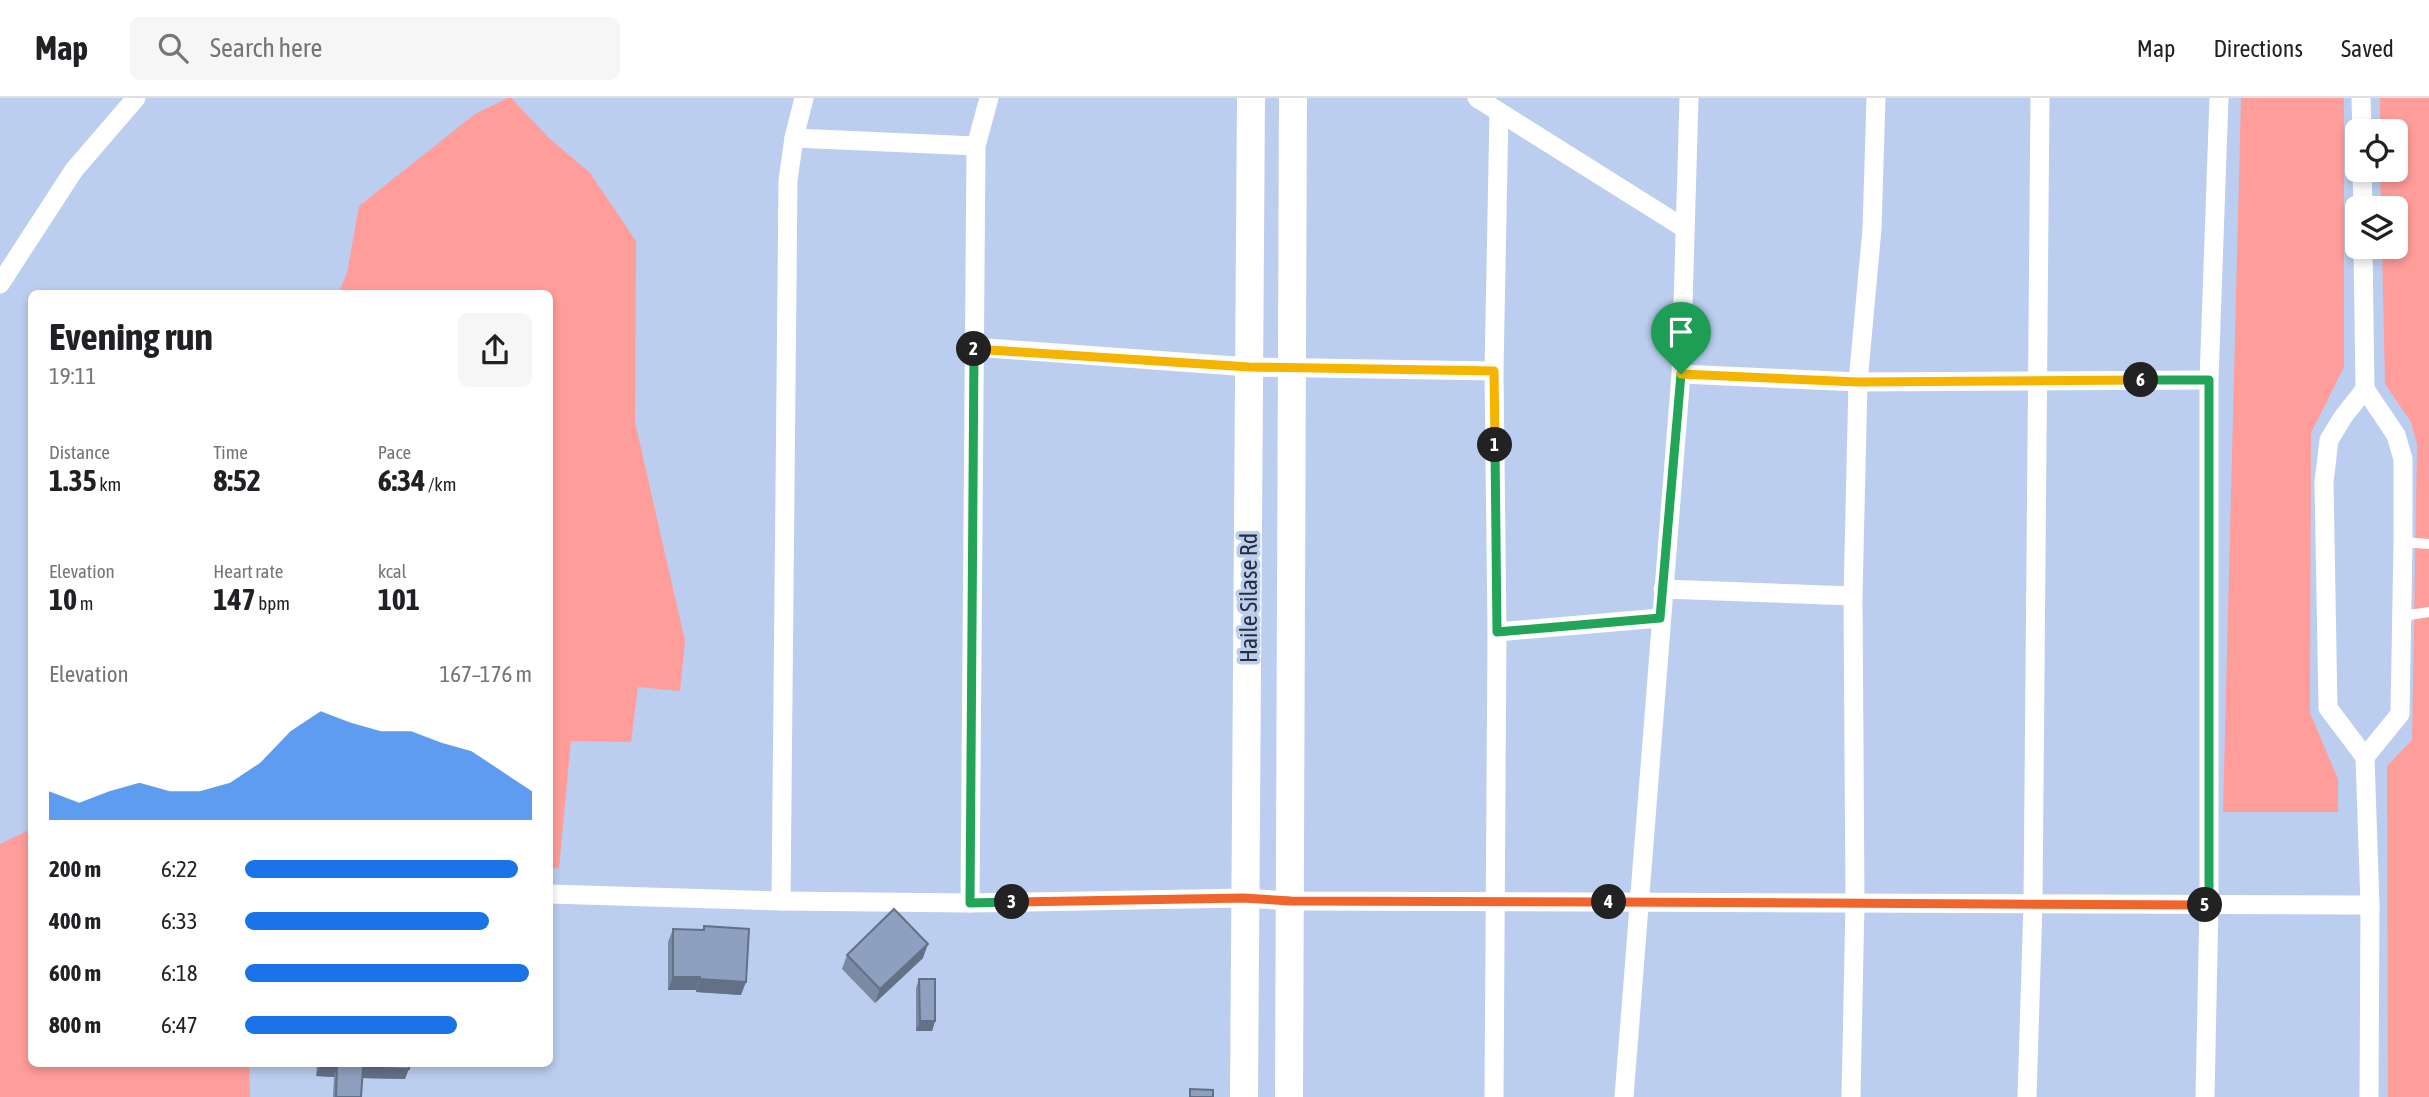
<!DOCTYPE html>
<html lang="en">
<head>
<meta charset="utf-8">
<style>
  body { margin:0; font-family:"Asap Condensed",sans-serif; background:#f6f6f6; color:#202124; height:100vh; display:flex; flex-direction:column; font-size:26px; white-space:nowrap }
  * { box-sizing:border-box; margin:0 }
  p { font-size:23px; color:#757577 }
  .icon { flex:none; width:38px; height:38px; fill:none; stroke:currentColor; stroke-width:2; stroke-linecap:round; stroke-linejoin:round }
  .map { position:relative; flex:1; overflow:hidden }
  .sheet { position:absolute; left:28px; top:192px; width:525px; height:777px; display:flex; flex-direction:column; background:#fff; border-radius:10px; box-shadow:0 4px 10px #0003 }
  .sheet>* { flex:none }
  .tools { position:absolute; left:2345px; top:21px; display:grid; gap:14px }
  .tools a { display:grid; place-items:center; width:63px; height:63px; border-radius:10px; background:#fff; box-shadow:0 4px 10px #0003; font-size:35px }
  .pin { position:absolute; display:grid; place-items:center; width:60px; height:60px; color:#fff; margin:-72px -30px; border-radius:50% 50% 50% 0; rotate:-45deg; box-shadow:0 0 7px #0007 }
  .pin .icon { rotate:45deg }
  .km { position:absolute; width:35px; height:35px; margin:-18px; border-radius:50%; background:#222; color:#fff; font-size:19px; line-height:35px; text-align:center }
  .round { display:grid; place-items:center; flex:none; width:74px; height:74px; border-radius:10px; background:#f6f6f6 }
  .headline { display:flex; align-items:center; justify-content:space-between; height:119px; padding:0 21px }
  h1 { font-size:38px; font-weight:700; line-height:52px }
  .stats { display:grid; grid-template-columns:repeat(3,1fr); gap:10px; height:119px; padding:7px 21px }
  .stats div { display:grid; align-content:center }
  .stats b { font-size:30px; font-weight:700 }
  .stats small { font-size:19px; font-weight:400 }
  .stats p { font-size:19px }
  .chart { height:196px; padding:14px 21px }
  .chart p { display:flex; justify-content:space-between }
  .chart svg { width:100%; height:126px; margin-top:7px; fill:#1a73e8; opacity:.7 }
  ul { padding:0 21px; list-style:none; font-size:23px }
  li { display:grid; grid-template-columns:112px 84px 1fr; align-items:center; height:52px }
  li i { height:18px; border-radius:9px; background:#1a73e8 }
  header { display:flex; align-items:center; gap:42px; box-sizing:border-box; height:98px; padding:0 35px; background:#fff; border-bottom:2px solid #e0e0e0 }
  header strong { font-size:33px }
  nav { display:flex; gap:38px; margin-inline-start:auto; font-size:24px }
  .search { width:490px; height:63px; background:#f6f6f6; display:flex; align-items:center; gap:18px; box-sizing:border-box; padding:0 24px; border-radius:10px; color:#757577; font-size:26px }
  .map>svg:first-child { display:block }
</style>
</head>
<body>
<header>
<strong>Map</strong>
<div class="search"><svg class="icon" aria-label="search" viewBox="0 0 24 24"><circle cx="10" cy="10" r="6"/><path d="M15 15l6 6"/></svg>Search here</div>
<nav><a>Map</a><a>Directions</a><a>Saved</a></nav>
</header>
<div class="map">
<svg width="2429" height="999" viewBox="0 0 2429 999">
  <rect width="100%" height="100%" fill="#bbceef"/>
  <g fill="#ff9d9a">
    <polygon points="508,0 511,0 548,39 590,75 636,143 635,324 685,543 680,593 638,589 631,644 571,643 559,770 550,771 550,196 338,196 347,175 359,108 475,16"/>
    <polygon points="2241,0 2344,0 2344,269 2311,335 2310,615 2338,681 2338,714 2223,714"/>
    <polygon points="2380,0 2429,0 2429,999 2388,999 2387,668 2412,642 2417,346 2411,324 2385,286 2382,149 2396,149 2396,110 2381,110 2380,72 2396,72 2396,33 2380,33"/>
    <polygon points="31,731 32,966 249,966 250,999 0,999 0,746"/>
  </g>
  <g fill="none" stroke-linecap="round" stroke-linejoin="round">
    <g stroke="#fff" stroke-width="10">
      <polyline points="2403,444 2429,446"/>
      <polyline points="2403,518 2429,514"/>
    </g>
    <g stroke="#fff" stroke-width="19">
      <polyline points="1477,0 1684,130"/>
      <polyline points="2361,0 2362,33"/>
      <polyline points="794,40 976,48"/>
      <polyline points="2362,72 2363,110"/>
      <polyline points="2363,149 2365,291 2396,337 2403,361 2403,444 2400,616 2365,659"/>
      <polyline points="0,186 74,72 136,0"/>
      <polyline points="974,249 1249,269 1494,273"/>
      <polyline points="1681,276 1858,284 2209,282"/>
      <polyline points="2365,291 2343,319 2329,342 2324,384 2328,610 2365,659 2370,807 2369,999"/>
      <polyline points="1663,491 1853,498"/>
      <polyline points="1497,534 1660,520"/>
      <polyline points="550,796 781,803 970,805 1244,800 1291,803 2370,807"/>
      <polyline points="781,803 788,82 794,40 804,0"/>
      <polyline points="970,805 976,48 989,0"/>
      <polyline points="1494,999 1497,534 1494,273 1499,14"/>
      <polyline points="1624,999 1681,276 1689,0"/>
      <polyline points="1851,999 1855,805 1853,498 1858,284 1872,131 1876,0"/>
      <polyline points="2027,999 2033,806 2040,0"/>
      <polyline points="2205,999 2209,807 2209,282 2219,0"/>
    </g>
    <g stroke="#fff" stroke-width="28">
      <polyline points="1244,999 1251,0"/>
      <polyline points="1289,999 1293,0"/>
    </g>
  </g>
  <g fill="#7a8aa5">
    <polygon points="704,828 741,897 696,894 696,892 668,892 668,844 673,831 702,832"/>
    <polygon points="847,857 923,860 875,905 842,871"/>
    <polygon points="919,881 935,923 932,933 916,933 916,890"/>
    <polygon points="317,966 409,966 405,981 362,980 361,999 333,999 334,979 316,978"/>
  </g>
  <g fill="#637086">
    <polygon points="928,846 923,860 875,905 880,891"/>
    <polygon points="673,879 700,879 696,892 668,892"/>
    <polygon points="700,881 746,884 741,897 696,894"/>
    <polygon points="920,923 935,923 932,933 916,933"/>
    <polygon points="320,967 337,968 334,979 316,978"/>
    <polygon points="363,969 409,971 405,981 359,980"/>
  </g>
  <g fill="#8ea0c0" stroke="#637086" stroke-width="2">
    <polygon points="894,811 928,846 880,891 847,857"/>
    <polygon points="704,828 749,831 746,884 700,881 700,879 673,879 673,831 704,832"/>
    <polygon points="919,881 935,881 935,923 920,923"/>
    <polygon points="320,966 409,966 409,971 363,969 361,999 336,999 337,968 320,967"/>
    <polygon points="1190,991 1213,992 1213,999 1190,999"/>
  </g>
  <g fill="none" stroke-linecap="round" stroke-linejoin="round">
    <defs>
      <polyline id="split-1" points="1495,347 1497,534 1660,520 1681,276"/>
      <polyline id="split-2" points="974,251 1249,269 1494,273 1495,347"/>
      <polyline id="split-3" points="974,251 970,805 1012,804"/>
      <polyline id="split-4" points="1012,804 1244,800 1291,803 1609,804"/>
      <polyline id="split-5" points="1609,804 2205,807"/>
      <polyline id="split-6" points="2141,282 2209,282 2209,807 2205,807"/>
      <polyline id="split-7" points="1681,276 1858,284 2141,282"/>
    </defs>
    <use href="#split-1" stroke="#fff" stroke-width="14"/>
    <use href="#split-2" stroke="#fff" stroke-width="14"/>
    <use href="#split-3" stroke="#fff" stroke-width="14"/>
    <use href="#split-4" stroke="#fff" stroke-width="14"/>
    <use href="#split-5" stroke="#fff" stroke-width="14"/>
    <use href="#split-6" stroke="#fff" stroke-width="14"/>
    <use href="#split-7" stroke="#fff" stroke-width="14"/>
    <use href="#split-1" stroke="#22a559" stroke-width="9"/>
    <use href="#split-2" stroke="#f5b400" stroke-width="9"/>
    <use href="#split-3" stroke="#22a559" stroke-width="9"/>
    <use href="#split-4" stroke="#f0652b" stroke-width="9"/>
    <use href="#split-5" stroke="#f0652b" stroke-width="9"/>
    <use href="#split-6" stroke="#22a559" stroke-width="9"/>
    <use href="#split-7" stroke="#f5b400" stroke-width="9"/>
  </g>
  <g text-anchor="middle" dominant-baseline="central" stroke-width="7" stroke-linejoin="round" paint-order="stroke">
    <g font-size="24" fill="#282f3c" stroke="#bbceef">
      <text transform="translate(1248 500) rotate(-90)">Haile Silase Rd</text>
    </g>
  </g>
</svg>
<div class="tools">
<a><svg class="icon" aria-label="locate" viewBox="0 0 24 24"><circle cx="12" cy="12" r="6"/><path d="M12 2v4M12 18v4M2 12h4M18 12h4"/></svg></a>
<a><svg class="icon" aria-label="layers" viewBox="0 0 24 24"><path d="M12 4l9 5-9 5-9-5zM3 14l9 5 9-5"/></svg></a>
</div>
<div class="pin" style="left:1681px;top:276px;background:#1e9e55"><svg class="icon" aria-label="arrive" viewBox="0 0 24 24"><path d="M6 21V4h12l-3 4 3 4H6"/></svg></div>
<b class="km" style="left:1495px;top:347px">1</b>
<b class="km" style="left:974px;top:251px">2</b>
<b class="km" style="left:1012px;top:804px">3</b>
<b class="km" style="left:1609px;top:804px">4</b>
<b class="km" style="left:2205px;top:807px">5</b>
<b class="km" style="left:2141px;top:282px">6</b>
<section class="sheet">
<div class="headline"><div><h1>Evening run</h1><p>19:11</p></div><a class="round"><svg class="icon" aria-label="share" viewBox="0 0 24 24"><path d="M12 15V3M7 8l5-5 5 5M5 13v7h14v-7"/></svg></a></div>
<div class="stats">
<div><p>Distance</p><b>1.35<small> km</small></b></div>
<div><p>Time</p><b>8:52</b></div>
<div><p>Pace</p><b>6:34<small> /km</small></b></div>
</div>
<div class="stats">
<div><p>Elevation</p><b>10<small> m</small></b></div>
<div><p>Heart rate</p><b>147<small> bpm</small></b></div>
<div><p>kcal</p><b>101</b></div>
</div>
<div class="chart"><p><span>Elevation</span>167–176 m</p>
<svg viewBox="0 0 160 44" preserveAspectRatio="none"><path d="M0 44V34L10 38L20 34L30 31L40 34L50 34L60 31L70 24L80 13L90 6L100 10L110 13L120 13L130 17L140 20L150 27L160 34V44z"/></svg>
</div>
<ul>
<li><b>200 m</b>6:22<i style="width:95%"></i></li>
<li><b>400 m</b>6:33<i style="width:85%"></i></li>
<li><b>600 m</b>6:18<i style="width:99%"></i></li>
<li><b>800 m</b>6:47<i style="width:74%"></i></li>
</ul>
</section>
</div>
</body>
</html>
